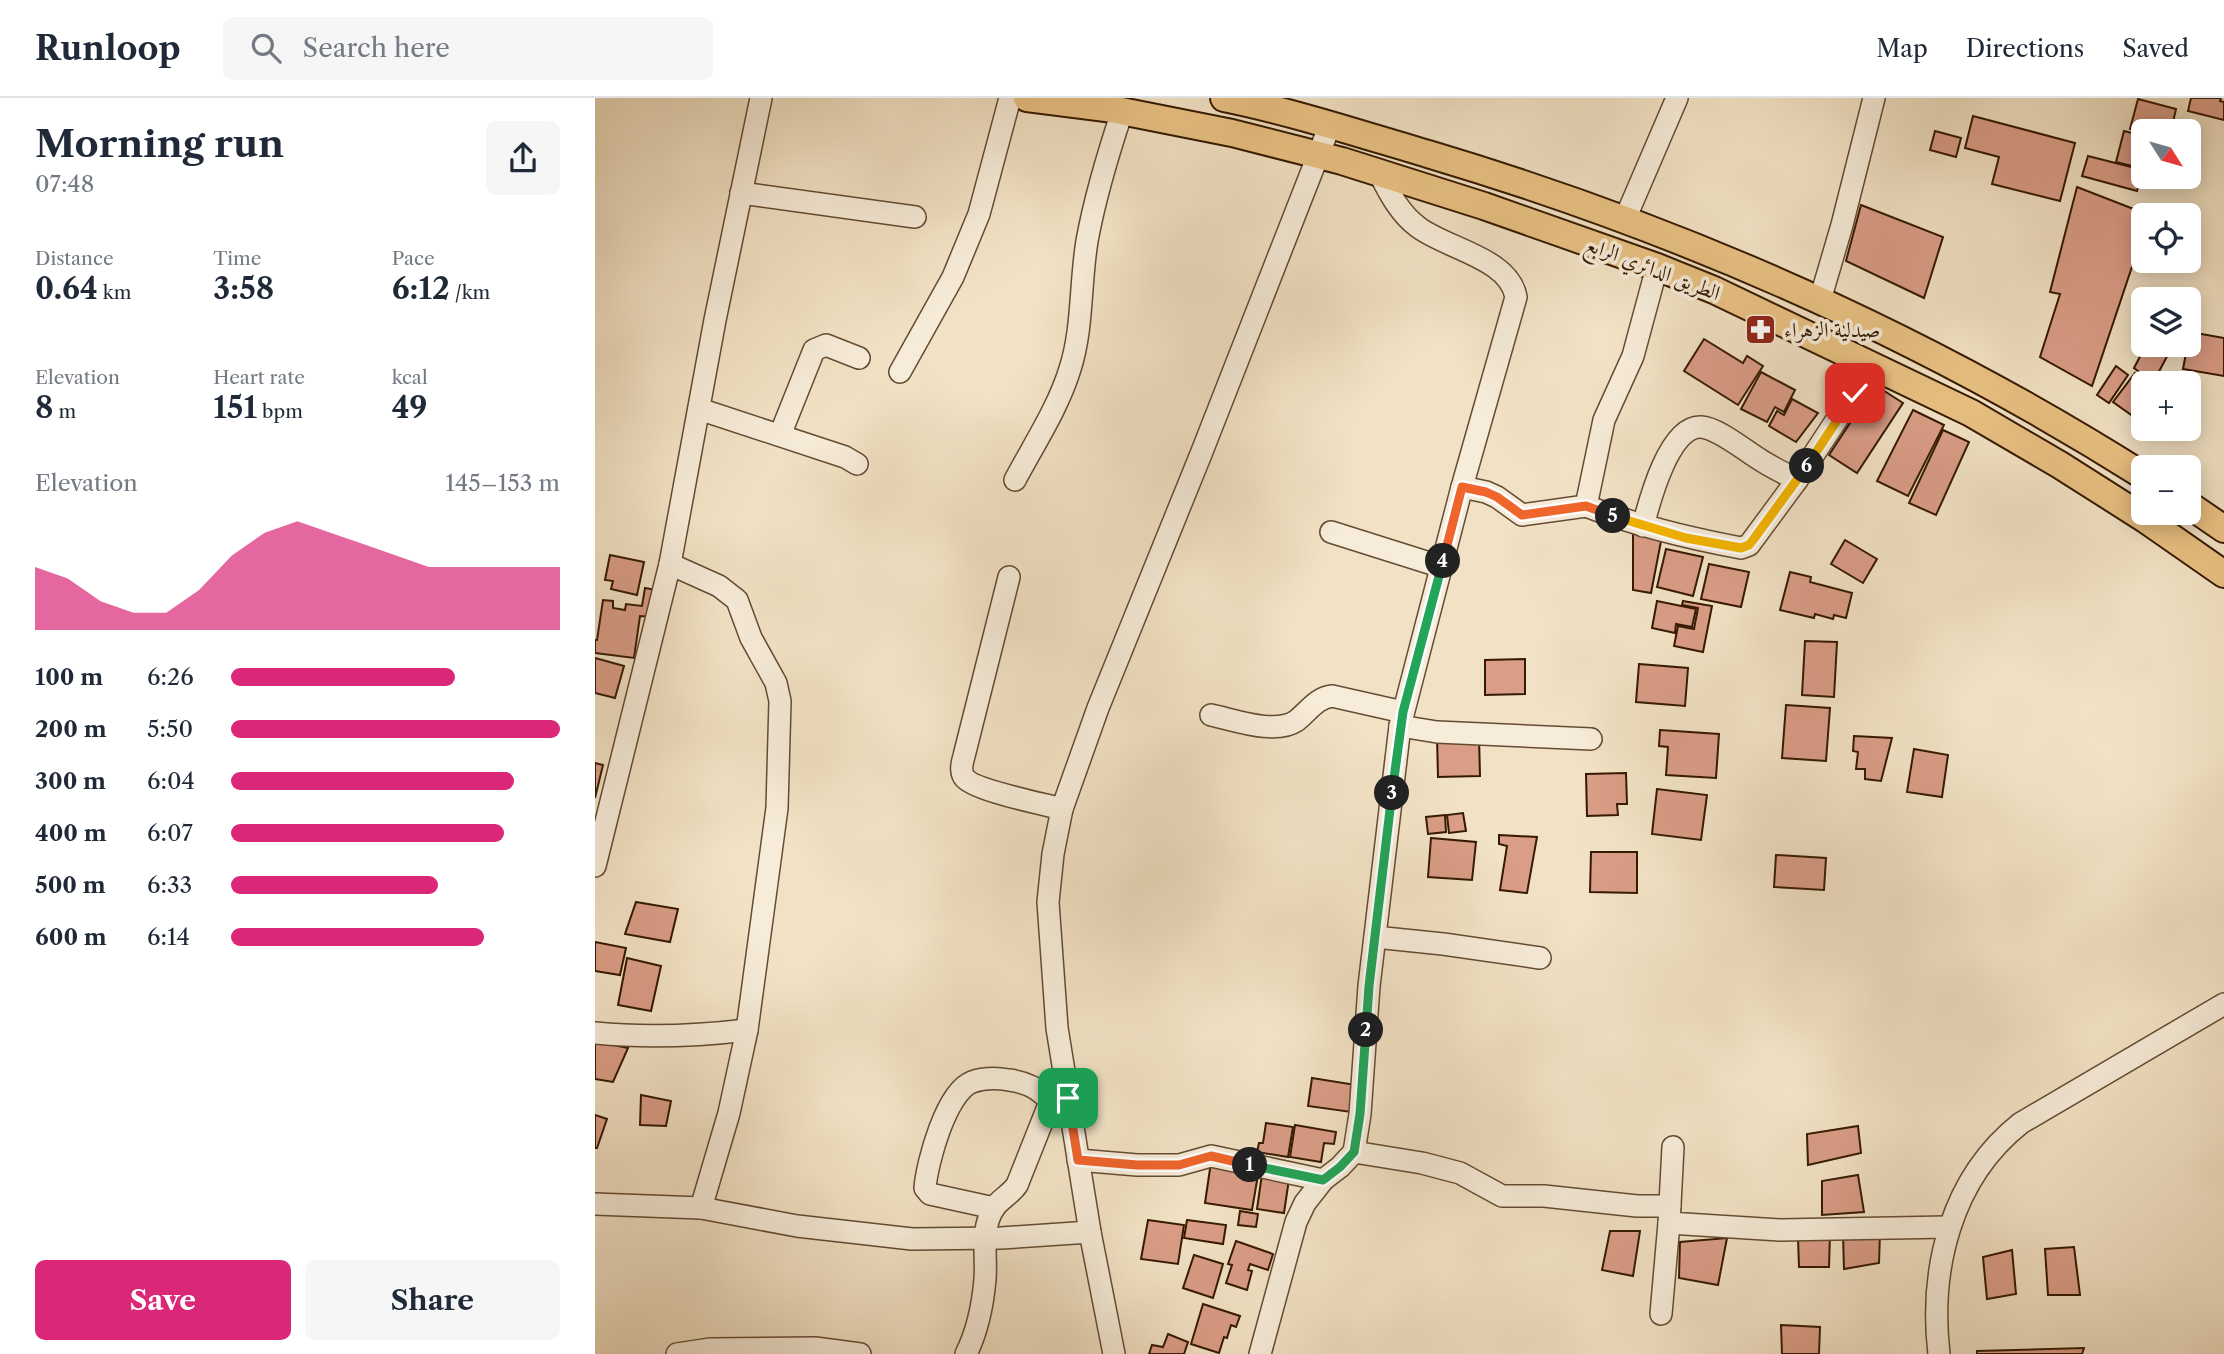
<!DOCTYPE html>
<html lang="en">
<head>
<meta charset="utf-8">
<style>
  body { margin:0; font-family:"Libre Caslon Text",Amiri,serif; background:#f6f6f7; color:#1f2937; height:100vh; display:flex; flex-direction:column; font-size:26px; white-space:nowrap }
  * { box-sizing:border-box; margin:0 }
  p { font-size:23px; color:#747a83 }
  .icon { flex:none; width:38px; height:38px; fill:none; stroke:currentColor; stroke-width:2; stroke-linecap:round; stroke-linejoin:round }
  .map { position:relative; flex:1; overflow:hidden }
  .panel { display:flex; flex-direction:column; background:#fff; width:595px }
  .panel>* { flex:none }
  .needle { width:46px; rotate:127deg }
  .buttons { position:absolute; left:1536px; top:21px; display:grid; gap:14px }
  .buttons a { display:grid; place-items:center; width:70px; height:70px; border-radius:10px; background:#fff; box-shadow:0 4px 18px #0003; font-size:35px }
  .pin { position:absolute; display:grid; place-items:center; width:60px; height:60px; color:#fff; margin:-30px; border-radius:14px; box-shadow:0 4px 10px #0006 }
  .km { position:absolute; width:35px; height:35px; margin:-18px; border-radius:50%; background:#222; color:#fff; font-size:19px; line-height:35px; text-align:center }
  .round { display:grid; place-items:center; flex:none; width:74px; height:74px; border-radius:10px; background:#f6f6f7 }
  .headline { display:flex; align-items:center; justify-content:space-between; height:119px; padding:0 35px }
  h1 { font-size:38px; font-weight:700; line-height:52px }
  .figures { display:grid; grid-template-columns:repeat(3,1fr); gap:10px; height:119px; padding:7px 35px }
  .figures div { display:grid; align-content:center }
  .figures b { font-size:30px; font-weight:700 }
  .figures small { font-size:19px; font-weight:400 }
  .figures p { font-size:19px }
  .chart { height:196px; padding:14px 35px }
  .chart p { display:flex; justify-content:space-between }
  .chart svg { width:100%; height:126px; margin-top:7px; fill:#db2777; opacity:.7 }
  .primary-button { display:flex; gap:14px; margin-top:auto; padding:14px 35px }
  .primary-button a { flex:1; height:80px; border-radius:10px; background:#db2777; color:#fff; font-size:28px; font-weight:700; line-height:80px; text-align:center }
  .primary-button a+a { background:#f6f6f7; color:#1f2937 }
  ul { padding:0 35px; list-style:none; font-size:23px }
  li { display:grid; grid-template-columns:112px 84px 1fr; align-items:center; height:52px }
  li i { height:18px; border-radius:9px; background:#db2777 }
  header { display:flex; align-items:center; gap:42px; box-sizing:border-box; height:98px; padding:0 35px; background:#fff; border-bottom:2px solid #e0e1e3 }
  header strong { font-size:33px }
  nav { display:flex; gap:38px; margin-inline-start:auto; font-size:24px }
  .search { width:490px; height:63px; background:#f6f6f7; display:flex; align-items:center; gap:18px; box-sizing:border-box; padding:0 24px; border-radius:10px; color:#747a83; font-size:26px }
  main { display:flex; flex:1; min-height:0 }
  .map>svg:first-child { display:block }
</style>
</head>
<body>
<header>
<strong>Runloop</strong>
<div class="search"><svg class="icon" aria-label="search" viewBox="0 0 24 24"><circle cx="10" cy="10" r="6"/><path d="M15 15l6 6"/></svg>Search here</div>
<nav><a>Map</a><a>Directions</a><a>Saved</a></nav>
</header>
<main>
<section class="panel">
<div class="headline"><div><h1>Morning run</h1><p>07:48</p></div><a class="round"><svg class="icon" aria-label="share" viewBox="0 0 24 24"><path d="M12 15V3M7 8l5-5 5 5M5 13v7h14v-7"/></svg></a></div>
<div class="figures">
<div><p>Distance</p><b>0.64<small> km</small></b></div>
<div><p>Time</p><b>3:58</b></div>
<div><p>Pace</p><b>6:12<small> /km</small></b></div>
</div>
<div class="figures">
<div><p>Elevation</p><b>8<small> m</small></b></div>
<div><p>Heart rate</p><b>151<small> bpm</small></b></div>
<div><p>kcal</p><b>49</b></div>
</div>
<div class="chart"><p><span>Elevation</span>145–153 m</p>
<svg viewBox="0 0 160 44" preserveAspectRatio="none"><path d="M0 44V22L10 26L20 34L30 38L40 38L50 30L60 18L70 10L80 6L90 10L100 14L110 18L120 22L130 22L140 22L150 22L160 22V44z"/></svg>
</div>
<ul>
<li><b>100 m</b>6:26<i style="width:68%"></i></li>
<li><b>200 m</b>5:50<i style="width:100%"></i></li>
<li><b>300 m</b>6:04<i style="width:86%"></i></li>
<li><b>400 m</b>6:07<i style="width:83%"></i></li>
<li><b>500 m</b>6:33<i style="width:63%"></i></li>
<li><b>600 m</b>6:14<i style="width:77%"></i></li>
</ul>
<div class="primary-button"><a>Save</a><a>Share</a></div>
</section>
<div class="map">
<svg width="1629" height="1256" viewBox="0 0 1629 1256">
  <rect width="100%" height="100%" fill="#f2e2c5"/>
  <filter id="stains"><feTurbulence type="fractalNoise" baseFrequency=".00286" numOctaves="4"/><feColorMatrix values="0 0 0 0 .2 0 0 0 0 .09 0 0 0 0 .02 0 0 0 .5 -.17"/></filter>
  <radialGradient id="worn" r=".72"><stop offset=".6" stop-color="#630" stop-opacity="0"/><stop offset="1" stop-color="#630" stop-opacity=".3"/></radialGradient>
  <g fill="#da9d87" stroke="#351901" stroke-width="2">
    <polygon points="1596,0 1626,0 1625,3 1629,4 1629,22 1593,13"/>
    <polygon points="1543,1 1581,11 1576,33 1549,34 1535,31"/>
    <polygon points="1378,18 1480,45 1465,103 1397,86 1404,59 1370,50"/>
    <polygon points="1340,33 1366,40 1361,59 1335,52"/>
    <polygon points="1529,33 1549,38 1549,71 1521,64"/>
    <polygon points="1493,58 1548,72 1542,93 1487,78"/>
    <polygon points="1482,89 1554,117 1549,117 1549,133 1497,288 1445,259 1465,196 1455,194"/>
    <polygon points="1266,107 1348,139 1329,200 1251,163"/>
    <polygon points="1595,234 1629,240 1629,278 1588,271"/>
    <polygon points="1109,241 1148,265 1152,258 1168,268 1143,307 1089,273"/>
    <polygon points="1551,247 1578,247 1558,285 1539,270"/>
    <polygon points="1521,268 1533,277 1514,305 1502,297"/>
    <polygon points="1166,274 1200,292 1189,314 1180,309 1172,324 1146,311"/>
    <polygon points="1540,275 1554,285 1549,285 1549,326 1518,304"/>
    <polygon points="1280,287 1308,305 1262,375 1234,357"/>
    <polygon points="1197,301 1223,315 1201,344 1174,328 1182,313 1189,317"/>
    <polygon points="1318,312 1349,327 1313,398 1282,383"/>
    <polygon points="1348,332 1374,344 1341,417 1314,405"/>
    <polygon points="1050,431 1067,438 1056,495 1038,492 1038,436"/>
    <polygon points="1250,442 1282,461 1268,485 1236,466"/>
    <polygon points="1071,451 1108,459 1098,498 1062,489"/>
    <polygon points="15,457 49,464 42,497 16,491 18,483 10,482"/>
    <polygon points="1114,466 1154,474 1146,509 1106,501"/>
    <polygon points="1195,474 1216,479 1215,484 1257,495 1251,520 1239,517 1238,521 1220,516 1219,520 1185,512"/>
    <polygon points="50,490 61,492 58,519 45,518 39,560 0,555 0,542 2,542 8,502 18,503 18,510 30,512 31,506 47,508"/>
    <polygon points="1062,503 1101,511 1097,529 1081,526 1080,535 1057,530"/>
    <polygon points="1088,503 1117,508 1108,554 1079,548 1083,528 1099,531 1103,510 1087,507"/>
    <polygon points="1210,543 1242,544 1239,599 1207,597"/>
    <polygon points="0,560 29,568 20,600 0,595"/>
    <polygon points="930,561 930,596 890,597 890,562"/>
    <polygon points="1044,566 1093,570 1090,608 1041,604"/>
    <polygon points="1191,607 1235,610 1231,663 1187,660"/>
    <polygon points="1065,632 1124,636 1121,680 1071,677 1073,649 1064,648"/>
    <polygon points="884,638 885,678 843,679 842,639"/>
    <polygon points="1259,638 1297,640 1286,683 1270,681 1270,671 1261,671 1263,654 1258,653"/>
    <polygon points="1319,651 1353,657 1347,699 1312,694"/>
    <polygon points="0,665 8,667 0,700"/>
    <polygon points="1031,675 1032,706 1022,706 1023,717 992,718 991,676"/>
    <polygon points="1062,691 1112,697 1106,742 1057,736"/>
    <polygon points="868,715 871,733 854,735 852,717"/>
    <polygon points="850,717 851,734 833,736 831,719"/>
    <polygon points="904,737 942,739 932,795 905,792 912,748 904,746"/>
    <polygon points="836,740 881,744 877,782 833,779"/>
    <polygon points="996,754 1042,754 1042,795 995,794"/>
    <polygon points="1181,757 1231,760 1229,792 1179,789"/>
    <polygon points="41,804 83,811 75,844 30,836"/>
    <polygon points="0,844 31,850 25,877 0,873"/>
    <polygon points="32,860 66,868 56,913 23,907"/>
    <polygon points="0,943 33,950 18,984 0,981"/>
    <polygon points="717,980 761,987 756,1014 713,1008"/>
    <polygon points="46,997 76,1003 71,1028 45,1027"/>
    <polygon points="0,1017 12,1021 2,1050 0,1050"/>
    <polygon points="671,1025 698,1029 693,1059 662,1054 664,1045 668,1045"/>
    <polygon points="700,1027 741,1034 739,1046 729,1045 726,1064 695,1059"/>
    <polygon points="1263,1028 1266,1055 1213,1067 1212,1036"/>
    <polygon points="616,1064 664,1071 657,1112 610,1105"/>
    <polygon points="667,1076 694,1081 689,1115 662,1111"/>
    <polygon points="1263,1077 1269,1114 1227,1117 1227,1083"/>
    <polygon points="645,1113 663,1116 661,1129 643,1127"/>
    <polygon points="553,1122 589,1127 583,1166 546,1161"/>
    <polygon points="592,1122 631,1127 628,1146 589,1140"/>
    <polygon points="1015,1133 1045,1133 1038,1178 1007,1172"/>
    <polygon points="1285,1134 1284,1165 1249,1171 1248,1137"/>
    <polygon points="1235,1137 1234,1169 1204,1169 1203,1140"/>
    <polygon points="1132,1140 1123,1187 1084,1180 1085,1144"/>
    <polygon points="641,1143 678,1156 673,1172 655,1166 653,1172 657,1173 652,1192 631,1185 637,1167 633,1166"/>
    <polygon points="1479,1149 1485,1197 1453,1197 1450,1151"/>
    <polygon points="1417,1152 1421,1196 1392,1201 1388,1159"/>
    <polygon points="599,1157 628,1166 618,1200 588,1190"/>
    <polygon points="608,1206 645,1218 641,1229 636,1227 632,1240 629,1239 624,1255 596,1246"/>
    <polygon points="1186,1227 1225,1229 1224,1256 1187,1256"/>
    <polygon points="573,1236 593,1244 589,1256 554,1256 557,1247 568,1249"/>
    <polygon points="1489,1250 1487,1256 1382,1256 1382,1253"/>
  </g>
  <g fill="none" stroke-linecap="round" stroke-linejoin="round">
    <defs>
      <g id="minor">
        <polyline points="146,95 320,119"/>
        <polyline points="1030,121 1082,0"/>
        <polyline points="1225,202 1247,127 1279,0"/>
        <polyline points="305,274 358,179 384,116 415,0"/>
        <polyline points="104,311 250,359 262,366"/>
        <polyline points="185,337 219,252 231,247 264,260"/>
        <path d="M420 382C439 346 463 310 475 271 488 231 485 185 492 143 500 99 513 56 527 14"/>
        <polyline points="867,389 891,394 902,399 927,417 991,408 1009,322 1038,258 1062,169"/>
        <path d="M991 408C1042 428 1093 440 1146 450L1154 447 1202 382 1277 268"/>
        <path d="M1048 428C1054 405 1074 327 1106 329 1123 330 1149 352 1164 361 1176 369 1189 375 1202 382"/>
        <polyline points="736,434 847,469"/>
        <polyline points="75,466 124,488 142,502 156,540 181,585 185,603 182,710 152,932 134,1015 106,1110"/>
        <path d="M414 479 369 658C367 665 365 673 369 679 377 692 449 706 467 711"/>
        <path d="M616 617C640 622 680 637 701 623 713 614 721 600 737 598L808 614"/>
        <polyline points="805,628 842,634 996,641"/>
        <polyline points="0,768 75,466 120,222 166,0"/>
        <polyline points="780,839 848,846 945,860"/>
        <path d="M0 935C50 940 102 938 152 932"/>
        <polyline points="1078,1049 1074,1125 1185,1132 1353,1129"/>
        <polyline points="759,1054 827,1065 865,1075 907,1098 949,1098 1042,1108 1075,1108"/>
        <polyline points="483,1062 542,1067 584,1067 616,1058 728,1082"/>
        <polyline points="0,1106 106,1110 202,1128 317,1141 406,1140 495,1134"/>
        <path d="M399 1110 335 1096 330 1090C332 1065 351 994 377 984 388 980 402 980 414 982 430 984 446 991 455 1004"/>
        <polyline points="1066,1216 1074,1125"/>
        <polyline points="82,1256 115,1251 220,1250 265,1256"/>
        <path d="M371 1256C382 1234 388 1205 390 1181 392 1159 385 1131 399 1110 404 1102 415 1097 422 1087L455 1004 473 1000"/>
        <polyline points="519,1256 495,1134 462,930 453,804 458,756 467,711 503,610 606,356 735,27"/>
        <path d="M665 1256 701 1124 710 1105 728 1082 745 1069 759 1054 765 1016 774 888 805 628 867 389 921 199C914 160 852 151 823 129 804 115 794 94 783 73"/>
        <path d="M1344 1256C1334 1171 1356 1080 1426 1025L1629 906"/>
      </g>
      <g id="major">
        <polyline points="432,0 511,10 637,35 747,63 889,108 1062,169 1119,192 1376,315 1465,367 1550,421 1629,476"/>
        <path d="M629 0C698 14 765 36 833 56 1085 131 1326 237 1549 378"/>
        <polyline points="1594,407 1629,431"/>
      </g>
    </defs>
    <use href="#minor" stroke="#644b32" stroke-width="24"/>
    <use href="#major" stroke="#351901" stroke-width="30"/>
    <use href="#minor" stroke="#f7ecd9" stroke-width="21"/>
    <use href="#major" stroke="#e9c182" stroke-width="26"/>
  </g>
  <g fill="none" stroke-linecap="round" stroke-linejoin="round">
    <defs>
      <polyline id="split-1" points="473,1000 483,1062 542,1067 584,1067 616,1058 655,1067"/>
      <polyline id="split-2" points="655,1067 728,1082 745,1069 759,1054 765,1016 771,932"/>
      <polyline id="split-3" points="771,932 774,888 797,695"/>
      <polyline id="split-4" points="797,695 808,614 848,463"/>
      <polyline id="split-5" points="848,463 867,389 891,394 902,399 927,417 991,408 1018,418"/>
      <polyline id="split-6" points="1018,418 1091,440 1146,450 1154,447 1158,442 1212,368"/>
      <polyline id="split-7" points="1212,368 1260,295"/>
    </defs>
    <use href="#split-1" stroke="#fff" stroke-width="14"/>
    <use href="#split-2" stroke="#fff" stroke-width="14"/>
    <use href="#split-3" stroke="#fff" stroke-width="14"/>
    <use href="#split-4" stroke="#fff" stroke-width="14"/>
    <use href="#split-5" stroke="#fff" stroke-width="14"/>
    <use href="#split-6" stroke="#fff" stroke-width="14"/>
    <use href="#split-7" stroke="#fff" stroke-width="14"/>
    <use href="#split-1" stroke="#f0652b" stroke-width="9"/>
    <use href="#split-2" stroke="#22a559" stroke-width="9"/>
    <use href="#split-3" stroke="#22a559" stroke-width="9"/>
    <use href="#split-4" stroke="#22a559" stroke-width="9"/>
    <use href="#split-5" stroke="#f0652b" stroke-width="9"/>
    <use href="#split-6" stroke="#f5b400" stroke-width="9"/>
    <use href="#split-7" stroke="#f5b400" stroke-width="9"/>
  </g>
  <defs>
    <symbol id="pharmacy-square" viewBox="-11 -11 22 22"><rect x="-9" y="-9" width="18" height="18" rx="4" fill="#8f2418" stroke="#f7ecd9"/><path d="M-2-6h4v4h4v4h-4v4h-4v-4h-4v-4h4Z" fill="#fff"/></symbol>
  </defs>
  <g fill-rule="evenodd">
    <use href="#pharmacy-square" x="1148" y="214" width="35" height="35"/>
  </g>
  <g text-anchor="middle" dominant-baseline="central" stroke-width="7" stroke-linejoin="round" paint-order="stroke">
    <g font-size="21" fill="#351901" stroke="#f7ecd9">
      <text transform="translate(1058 170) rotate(21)">الطريق الدائري الرابع</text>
    </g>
    <g font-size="21" fill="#351901" stroke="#f7ecd9" text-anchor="start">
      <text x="1189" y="231">صيدلية الزهراء</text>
    </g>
  </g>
  <rect width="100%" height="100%" filter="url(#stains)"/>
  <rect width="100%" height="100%" fill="url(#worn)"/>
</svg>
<div class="buttons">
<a><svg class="needle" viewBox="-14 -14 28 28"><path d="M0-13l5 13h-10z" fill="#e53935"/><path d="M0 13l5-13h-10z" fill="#747a83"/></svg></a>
<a><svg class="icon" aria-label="locate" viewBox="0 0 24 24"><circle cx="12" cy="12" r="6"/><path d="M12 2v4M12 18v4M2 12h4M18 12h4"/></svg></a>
<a><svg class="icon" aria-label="layers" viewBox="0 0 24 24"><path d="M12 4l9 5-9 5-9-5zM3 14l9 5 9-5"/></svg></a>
<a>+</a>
<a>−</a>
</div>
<div class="pin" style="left:473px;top:1000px;background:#1e9e55"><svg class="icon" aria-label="arrive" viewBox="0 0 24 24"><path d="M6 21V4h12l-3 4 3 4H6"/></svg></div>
<div class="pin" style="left:1260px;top:295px;background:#d93025"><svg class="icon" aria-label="check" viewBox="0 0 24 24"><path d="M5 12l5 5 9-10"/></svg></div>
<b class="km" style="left:655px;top:1067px">1</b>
<b class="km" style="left:771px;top:932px">2</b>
<b class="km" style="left:797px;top:695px">3</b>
<b class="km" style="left:848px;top:463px">4</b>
<b class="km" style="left:1018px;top:418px">5</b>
<b class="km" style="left:1212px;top:368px">6</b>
</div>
</main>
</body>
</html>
